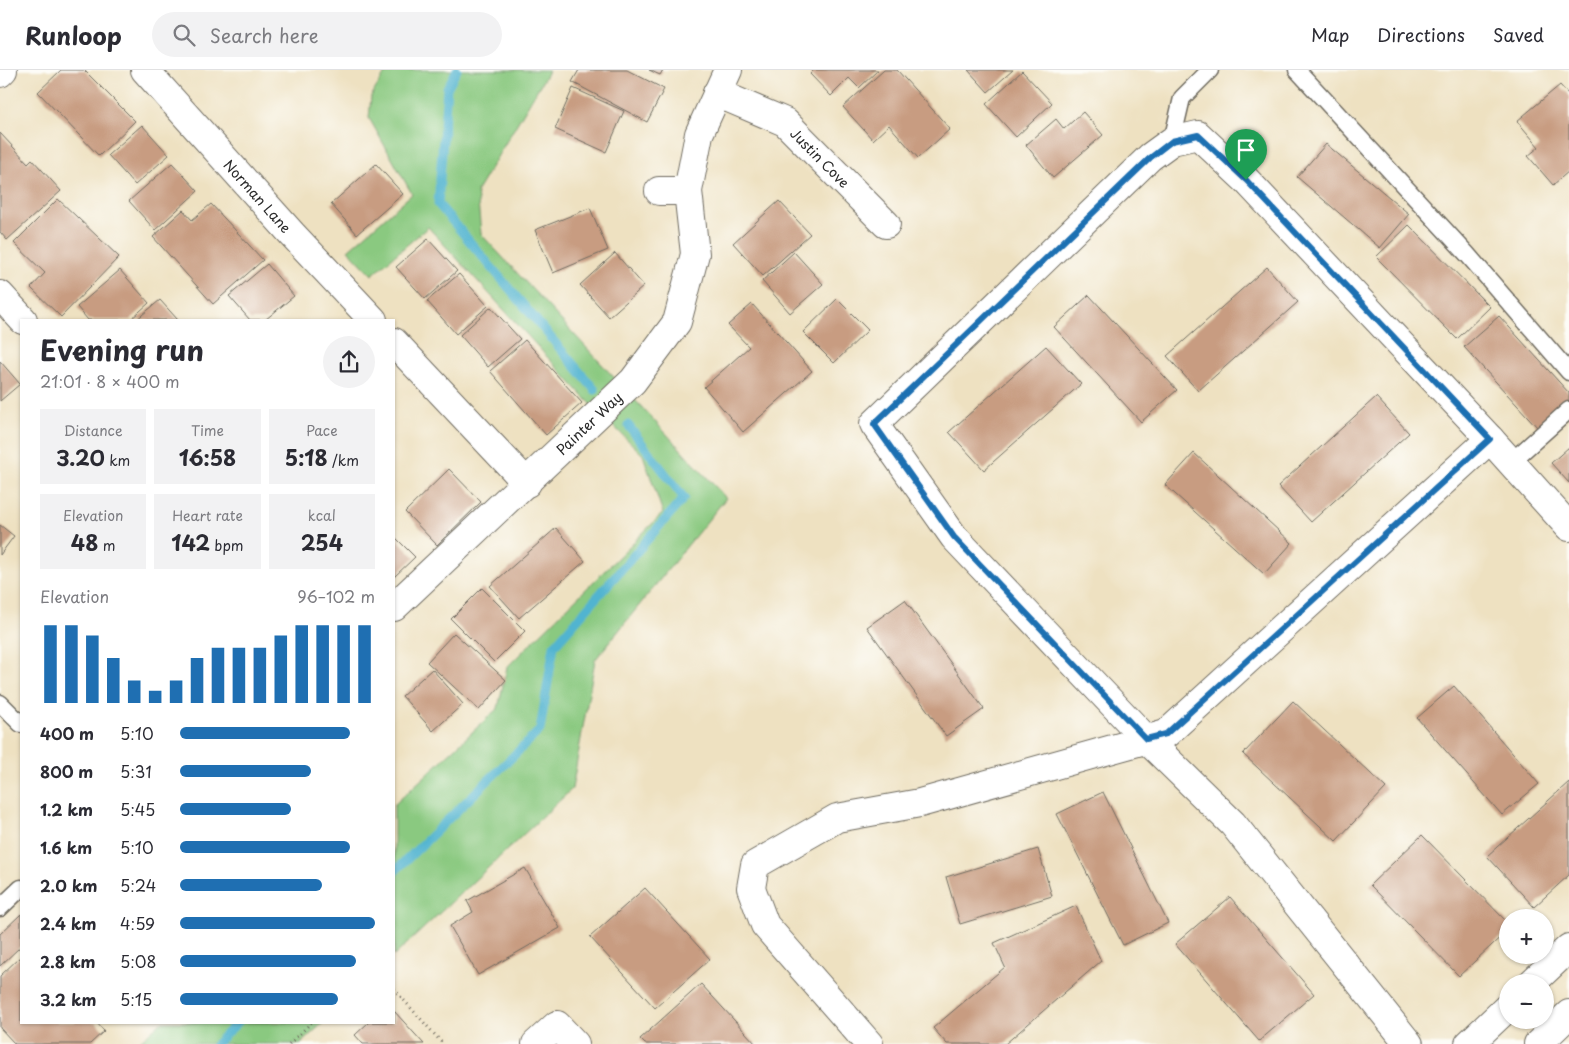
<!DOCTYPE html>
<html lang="en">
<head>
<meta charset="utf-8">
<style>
  body { margin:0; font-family:"Playpen Sans",sans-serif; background:#f2f2f3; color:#2b2b33; height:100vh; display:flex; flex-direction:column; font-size:19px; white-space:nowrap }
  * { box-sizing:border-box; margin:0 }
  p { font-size:16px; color:#7c7c81 }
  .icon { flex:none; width:28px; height:28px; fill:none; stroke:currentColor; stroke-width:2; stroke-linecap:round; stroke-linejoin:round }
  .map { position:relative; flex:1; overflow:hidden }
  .details { position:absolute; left:20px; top:249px; width:375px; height:705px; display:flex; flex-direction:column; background:#fff; border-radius:0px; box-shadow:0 1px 4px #0004 }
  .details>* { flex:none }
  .controls { position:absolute; left:1499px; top:839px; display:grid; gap:10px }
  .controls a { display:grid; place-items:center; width:55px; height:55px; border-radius:50%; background:#fff; box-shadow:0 1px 4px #0004; font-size:25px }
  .pin { position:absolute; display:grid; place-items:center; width:42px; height:42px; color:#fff; margin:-51px -21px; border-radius:50% 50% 50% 0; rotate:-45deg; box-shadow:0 0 5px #0007 }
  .pin .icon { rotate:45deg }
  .round { display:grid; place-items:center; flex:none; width:52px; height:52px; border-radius:26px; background:#f2f2f3 }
  .summary { display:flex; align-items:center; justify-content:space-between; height:85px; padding:0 20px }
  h1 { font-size:28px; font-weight:700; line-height:38px }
  .stats { display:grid; grid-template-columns:repeat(3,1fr); gap:8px; height:85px; padding:5px 20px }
  .stats div { display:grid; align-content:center; border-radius:0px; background:#f2f2f3; text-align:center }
  .stats b { font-size:21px; font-weight:700 }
  .stats small { font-size:14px; font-weight:400 }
  .stats p { font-size:14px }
  .chart { height:140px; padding:10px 20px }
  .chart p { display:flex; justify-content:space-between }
  .chart svg { width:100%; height:90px; margin-top:5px; stroke:#1f6fb2; stroke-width:6 }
  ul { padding:0 20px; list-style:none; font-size:16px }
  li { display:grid; grid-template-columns:80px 60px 1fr; align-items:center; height:38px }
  li i { height:12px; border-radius:6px; background:#1f6fb2 }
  header { display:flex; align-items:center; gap:30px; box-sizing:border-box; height:70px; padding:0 25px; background:#fff; border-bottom:1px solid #e1e1e2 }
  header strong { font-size:24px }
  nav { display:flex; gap:28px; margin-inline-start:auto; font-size:18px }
  .search { width:350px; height:45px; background:#f2f2f3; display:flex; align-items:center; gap:12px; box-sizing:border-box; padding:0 18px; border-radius:28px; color:#7c7c81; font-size:19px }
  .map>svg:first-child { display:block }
</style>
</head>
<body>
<header>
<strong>Runloop</strong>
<div class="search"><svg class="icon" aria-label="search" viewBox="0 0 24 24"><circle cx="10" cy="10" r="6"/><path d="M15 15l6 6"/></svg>Search here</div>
<nav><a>Map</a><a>Directions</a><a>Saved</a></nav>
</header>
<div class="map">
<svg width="1569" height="974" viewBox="0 0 1569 974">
  <rect width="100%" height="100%" fill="#fdfcf7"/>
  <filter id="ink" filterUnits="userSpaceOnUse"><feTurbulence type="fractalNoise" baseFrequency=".02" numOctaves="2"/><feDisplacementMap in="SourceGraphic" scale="10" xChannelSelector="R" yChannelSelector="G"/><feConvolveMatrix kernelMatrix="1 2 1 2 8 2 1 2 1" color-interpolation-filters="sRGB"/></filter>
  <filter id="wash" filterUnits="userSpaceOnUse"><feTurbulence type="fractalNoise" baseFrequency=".0096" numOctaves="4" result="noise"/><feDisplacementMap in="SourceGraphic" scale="20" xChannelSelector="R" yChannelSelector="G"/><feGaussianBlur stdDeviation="1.12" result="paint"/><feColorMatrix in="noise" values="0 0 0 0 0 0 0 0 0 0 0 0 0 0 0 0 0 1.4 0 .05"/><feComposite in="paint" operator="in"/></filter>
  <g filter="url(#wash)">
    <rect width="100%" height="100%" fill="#eee1c1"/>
    <g fill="#8ac980" stroke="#5a7a56">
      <polygon points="387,0 549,0 477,121 481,164 726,428 595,590 572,719 394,886 394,735 498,638 507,597 663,443 643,385 584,327 428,157 372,205 348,180 412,124 369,48 371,26"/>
      <polygon points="161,952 323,952 323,953 300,974 137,974"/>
    </g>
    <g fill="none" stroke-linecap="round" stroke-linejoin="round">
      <g stroke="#51b4d0" stroke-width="9">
        <polyline points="457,0 447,18 438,134 595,320"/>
        <polyline points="394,802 540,660 554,576 684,428 628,355"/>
        <polyline points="216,974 238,952"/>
      </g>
    </g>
    <g id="blocks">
      <g fill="#c89c81">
        <polygon points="61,0 84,0 135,51 99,86 38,22"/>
        <polygon points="579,0 627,0 664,19 647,52 572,12"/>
        <polygon points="649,0 663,0 660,5"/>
        <polygon points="814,0 878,0 859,18 849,8 831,26 810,4"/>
        <polygon points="884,0 897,0 950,59 918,88 889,55 873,70 843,37"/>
        <polygon points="968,0 1013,0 988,22"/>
        <polygon points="1022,1 1052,33 1016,67 986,34"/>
        <polygon points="1560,15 1569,25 1569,101 1553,115 1528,86 1539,77 1517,51"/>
        <polygon points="573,18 624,41 606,82 555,59"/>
        <polygon points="1083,42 1103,65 1053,108 1026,75 1056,49 1064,59"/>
        <polygon points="142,55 169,85 135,115 108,85"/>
        <polygon points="0,63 28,93 32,89 61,121 7,170 0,162"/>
        <polygon points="1326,74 1409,144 1380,178 1297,107"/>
        <polygon points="172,93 198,121 155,160 129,131"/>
        <polygon points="376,94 403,124 357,164 331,134"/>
        <polygon points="58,129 119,187 61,247 31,218 45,203 14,173"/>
        <polygon points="779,131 810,164 763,206 733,173"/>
        <polygon points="211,134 263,190 213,234 153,167 183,140 192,150"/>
        <polygon points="590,138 608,180 553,203 535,160"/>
        <polygon points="1409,155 1490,237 1457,269 1376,187"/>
        <polygon points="428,169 457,201 425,229 396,197"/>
        <polygon points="794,182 823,214 790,243 762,211"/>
        <polygon points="615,183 644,216 609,247 580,215"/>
        <polygon points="267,194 294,226 265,250 250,250 229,226"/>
        <polygon points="1267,197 1298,232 1198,321 1167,286"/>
        <polygon points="120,200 149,233 130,250 88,250 77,237"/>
        <polygon points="459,204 488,236 456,264 427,231"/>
        <polygon points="1089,225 1177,320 1141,352 1054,257"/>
        <polygon points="837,229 868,260 834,293 803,262"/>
        <polygon points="160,230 178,250 136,250"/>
        <polygon points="752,234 812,301 743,362 704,317 749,277 728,255"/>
        <polygon points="491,237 520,269 488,297 460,265"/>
        <polygon points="1499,246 1569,323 1569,330 1538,358 1464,277"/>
        <polygon points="525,270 582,333 546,365 490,301"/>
        <polygon points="1046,276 1081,314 984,400 949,362"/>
        <polygon points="0,291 20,314 0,331"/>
        <polygon points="1376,327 1409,363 1311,452 1278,416"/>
        <polygon points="1569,377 1569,413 1551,393"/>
        <polygon points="1194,383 1292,473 1264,504 1165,415"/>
        <polygon points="449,399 481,432 437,475 405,442"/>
        <polygon points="0,455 14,466 0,485"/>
        <polygon points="556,458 585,491 519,548 490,516"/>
        <polygon points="394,466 415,487 394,507"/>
        <polygon points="482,518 525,561 494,592 451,549"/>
        <polygon points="905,530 984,639 946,666 867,557"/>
        <polygon points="454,563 506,610 479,640 427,592"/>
        <polygon points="432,599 463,634 433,661 402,626"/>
        <polygon points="1454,616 1539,714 1502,745 1417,648"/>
        <polygon points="1293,631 1386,718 1336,771 1243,684"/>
        <polygon points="1569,712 1569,805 1534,837 1487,786"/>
        <polygon points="1103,722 1168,853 1123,875 1057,744"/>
        <polygon points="1422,765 1508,853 1508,860 1459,906 1370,815"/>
        <polygon points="1038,779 1052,826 960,854 946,807"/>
        <polygon points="525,798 560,858 478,905 450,856 473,842 467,831"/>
        <polygon points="645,818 710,889 655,938 590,867"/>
        <polygon points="1230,827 1314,924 1259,971 1175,874"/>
        <polygon points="1076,836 1101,891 1005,974 947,974 933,958 1005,897 994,873"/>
        <polygon points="21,844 21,876 0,896 0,864"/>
        <polygon points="21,886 21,952 96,952 104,961 90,974 15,974 0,958 0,906"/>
        <polygon points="701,914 756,974 645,974 640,969"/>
        <polygon points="394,941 424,974 363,974 355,965 369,952 394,952"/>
      </g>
    </g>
  </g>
  <g filter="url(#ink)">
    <use href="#blocks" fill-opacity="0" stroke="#6f6b60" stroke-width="1"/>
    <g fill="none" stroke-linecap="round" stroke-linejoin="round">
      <defs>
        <g id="service">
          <polyline points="1297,0 1467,184 1569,302"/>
          <polyline points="1172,71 1182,28 1210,0"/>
          <polyline points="1511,392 1569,340"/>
          <polyline points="0,633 21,654"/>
          <polyline points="0,838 21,818"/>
        </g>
        <g id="minor">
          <path id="s1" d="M145 0 292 164 373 250"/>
          <polyline points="0,3 3,0"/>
          <path id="s2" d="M717 23 785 52 886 154"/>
          <polyline points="659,121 688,121"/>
          <polyline points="0,225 23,250"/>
          <polyline points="394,272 527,413"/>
          <path id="s3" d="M394 537 633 311 677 252 695 184 688 121 699 64 728 0"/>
          <polyline points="1533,912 1569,878"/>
          <polyline points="536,974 557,955 575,974"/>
          <polyline points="869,974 765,855 751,818 755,795 837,748 920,733 1166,664 1490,369"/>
          <polyline points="1409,974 1233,754 1146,669 954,467 874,354 1150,87 1172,71 1198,65 1246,110 1490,369 1569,457"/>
          <polyline points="1469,974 1508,937"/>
          <polyline points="1538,974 1569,944"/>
        </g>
      </defs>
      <use href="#service" stroke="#6f6b60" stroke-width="19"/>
      <use href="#minor" stroke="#6f6b60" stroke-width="30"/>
      <g stroke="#6f6b60" stroke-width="3" stroke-dasharray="1 4" stroke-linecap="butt">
        <polyline points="394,919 443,974"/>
        <polyline points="289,974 312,952"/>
      </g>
      <use href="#service" stroke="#fff" stroke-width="16"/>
      <use href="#minor" stroke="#fff" stroke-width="28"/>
    </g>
  </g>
  <g fill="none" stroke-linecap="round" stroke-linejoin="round" filter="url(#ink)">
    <defs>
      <polygon id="route" points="1198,65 1246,110 1490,369 1166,664 1146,669 954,467 874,354 1150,88 1172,71"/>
    </defs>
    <use href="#route" stroke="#fff" stroke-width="10"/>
    <use href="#route" stroke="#1f6fb2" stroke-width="6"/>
  </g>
  <g text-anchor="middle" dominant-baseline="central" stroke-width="4" stroke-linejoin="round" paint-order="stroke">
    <g font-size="14" fill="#2b2b2b" stroke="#fdfcf7">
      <text stroke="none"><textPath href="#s2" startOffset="124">Justin Cove</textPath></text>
      <text stroke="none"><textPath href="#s1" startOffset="169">Norman Lane</textPath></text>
      <text stroke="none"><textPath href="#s3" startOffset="268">Painter Way</textPath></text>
    </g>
  </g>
</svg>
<div class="controls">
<a>+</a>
<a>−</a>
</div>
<div class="pin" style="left:1246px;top:110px;background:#1e9e55"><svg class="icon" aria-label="arrive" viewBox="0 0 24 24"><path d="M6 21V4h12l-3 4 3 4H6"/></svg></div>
<section class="details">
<div class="summary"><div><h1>Evening run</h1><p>21:01 · 8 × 400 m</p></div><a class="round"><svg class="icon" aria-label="share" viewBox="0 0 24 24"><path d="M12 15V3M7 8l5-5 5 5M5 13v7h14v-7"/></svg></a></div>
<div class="stats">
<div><p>Distance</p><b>3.20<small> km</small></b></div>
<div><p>Time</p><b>16:58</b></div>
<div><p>Pace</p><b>5:18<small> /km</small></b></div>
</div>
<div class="stats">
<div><p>Elevation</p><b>48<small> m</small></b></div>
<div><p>Heart rate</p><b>142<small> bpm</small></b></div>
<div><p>kcal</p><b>254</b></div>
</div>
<div class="chart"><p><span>Elevation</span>96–102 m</p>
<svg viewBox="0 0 160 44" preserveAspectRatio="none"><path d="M5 44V6M15 44V6M25 44V11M35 44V22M45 44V33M55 44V38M65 44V33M75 44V22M85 44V17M95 44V17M105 44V17M115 44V11M125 44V6M135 44V6M145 44V6M155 44V6"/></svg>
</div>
<ul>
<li><b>400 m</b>5:10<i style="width:87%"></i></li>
<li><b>800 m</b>5:31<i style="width:67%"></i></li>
<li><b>1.2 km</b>5:45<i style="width:57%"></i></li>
<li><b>1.6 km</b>5:10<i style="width:87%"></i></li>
<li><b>2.0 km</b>5:24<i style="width:73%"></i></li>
<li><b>2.4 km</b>4:59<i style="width:100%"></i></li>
<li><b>2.8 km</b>5:08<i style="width:90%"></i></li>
<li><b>3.2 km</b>5:15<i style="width:81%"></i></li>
</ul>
</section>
</div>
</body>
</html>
